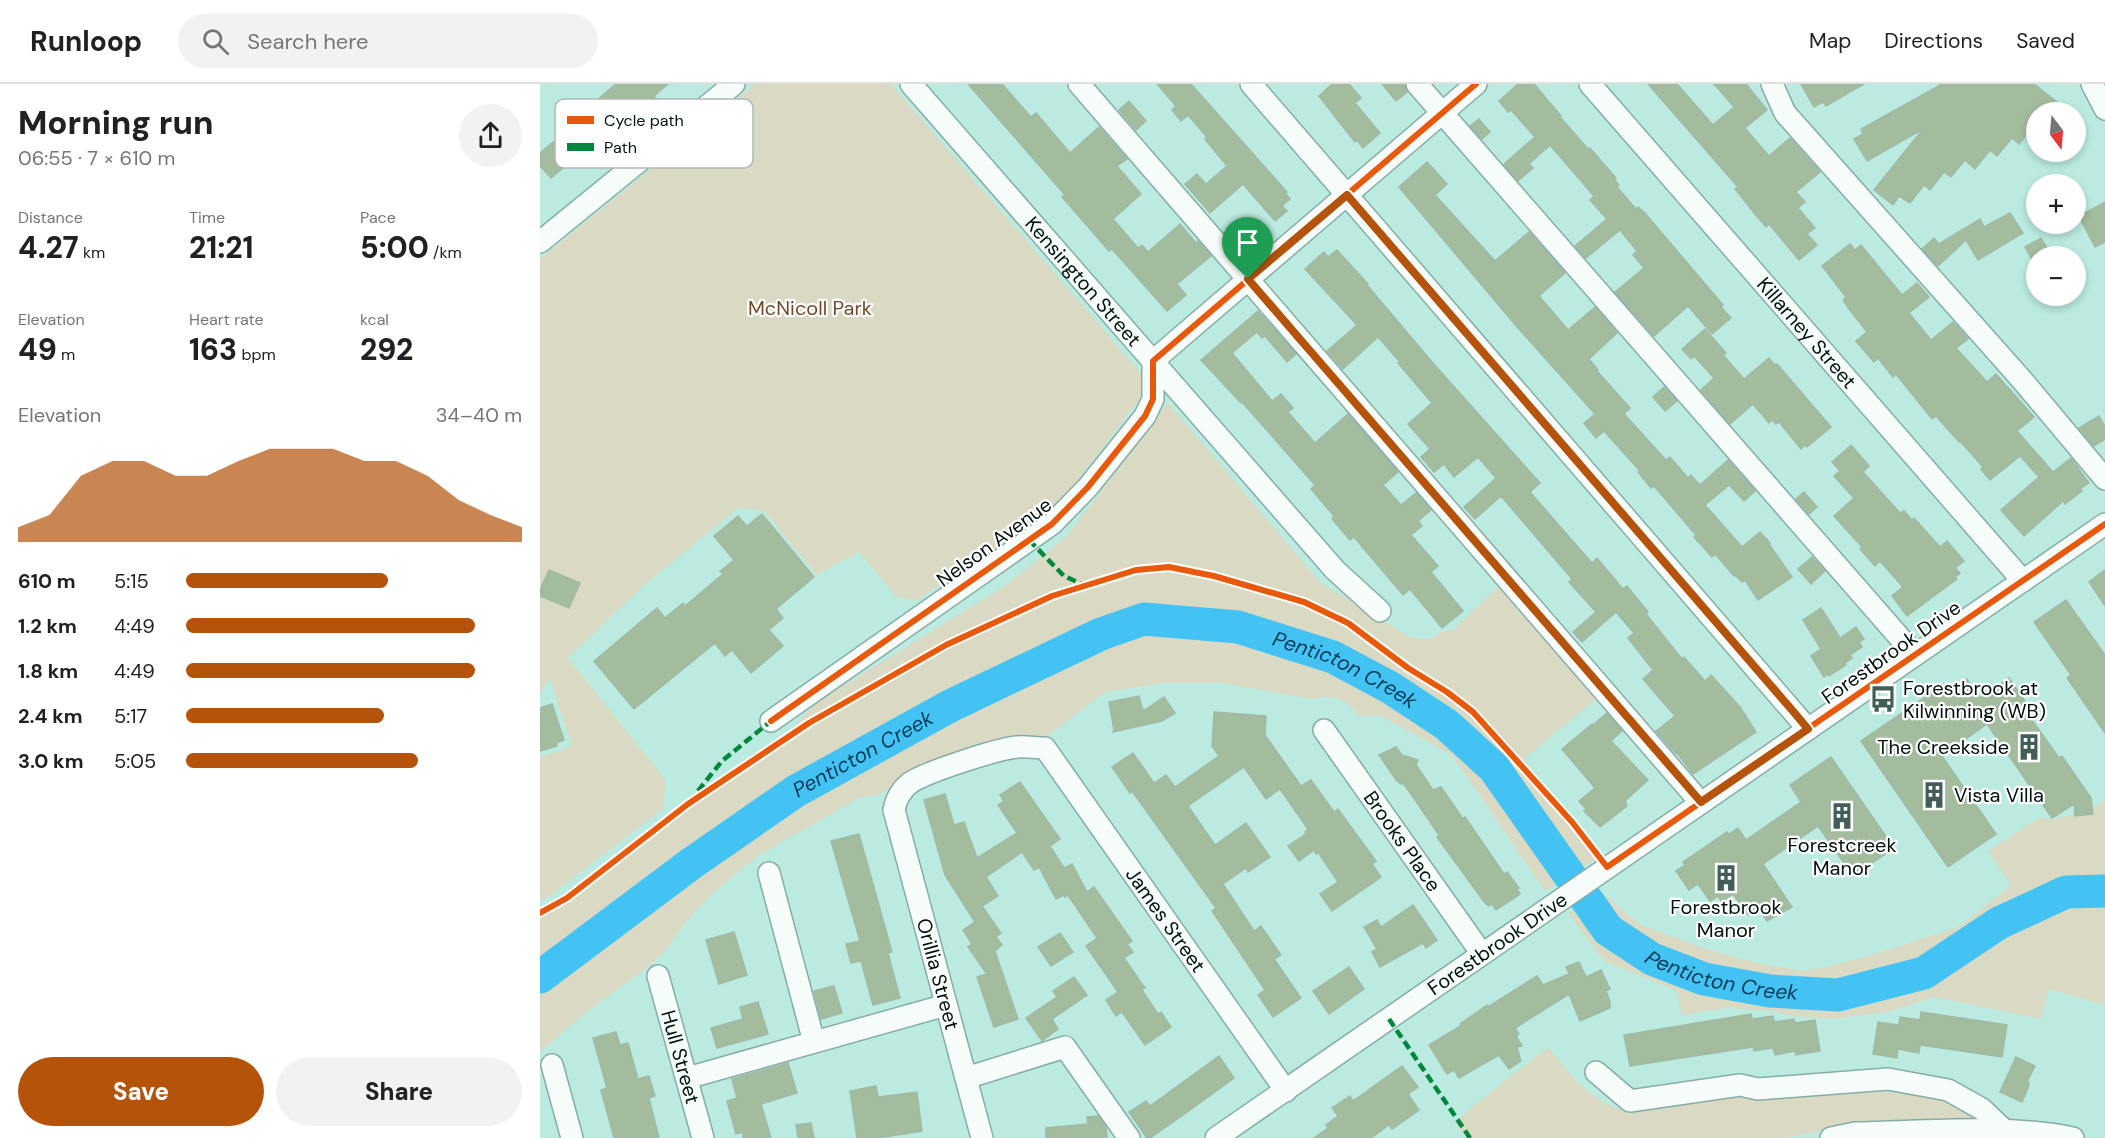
<!DOCTYPE html>
<html lang="en">
<head>
<meta charset="utf-8">
<style>
  body { margin:0; font-family:"DM Sans",sans-serif; background:#f2f2f2; color:#202124; height:100vh; display:flex; flex-direction:column; font-size:22px; white-space:nowrap }
  * { box-sizing:border-box; margin:0 }
  p { font-size:20px; color:#757577 }
  .icon { flex:none; width:33px; height:33px; fill:none; stroke:currentColor; stroke-width:2; stroke-linecap:round; stroke-linejoin:round }
  .map { position:relative; flex:1; overflow:hidden }
  .panel { display:flex; flex-direction:column; background:#fff; width:540px }
  .panel>* { flex:none }
  .needle { width:39px; rotate:164deg }
  .fabs { position:absolute; left:1486px; top:18px; display:grid; gap:12px }
  .fabs a { display:grid; place-items:center; width:60px; height:60px; border-radius:50%; background:#fff; box-shadow:0 3px 9px #0003; font-size:30px }
  .pin { position:absolute; display:grid; place-items:center; width:51px; height:51px; color:#fff; margin:-62px -26px; border-radius:50% 50% 50% 0; rotate:-45deg; box-shadow:0 0 6px #0007 }
  .pin .icon { rotate:45deg }
  .round { display:grid; place-items:center; flex:none; width:63px; height:63px; border-radius:32px; background:#f2f2f2 }
  .overview { display:flex; align-items:center; justify-content:space-between; height:102px; padding:0 18px }
  h1 { font-size:33px; font-weight:800; line-height:45px }
  .figures { display:grid; grid-template-columns:repeat(3,1fr); gap:9px; height:102px; padding:6px 18px }
  .figures div { display:grid; align-content:center }
  .figures b { font-size:30px; font-weight:800 }
  .figures small { font-size:16px; font-weight:400 }
  .figures p { font-size:16px }
  .chart { height:168px; padding:12px 18px }
  .chart p { display:flex; justify-content:space-between }
  .chart svg { width:100%; height:108px; margin-top:6px; fill:#b45309; opacity:.7 }
  .primary-button { display:flex; gap:12px; margin-top:auto; padding:12px 18px }
  .primary-button a { flex:1; height:69px; border-radius:36px; background:#b45309; color:#fff; font-size:24px; font-weight:800; line-height:69px; text-align:center }
  .primary-button a+a { background:#f2f2f2; color:#202124 }
  ul { padding:0 18px; list-style:none; font-size:20px }
  li { display:grid; grid-template-columns:96px 72px 1fr; align-items:center; height:45px }
  li i { height:15px; border-radius:8px; background:#b45309 }
  header { display:flex; align-items:center; gap:36px; box-sizing:border-box; height:84px; padding:0 30px; background:#fff; border-bottom:2px solid #e0e0e0 }
  header strong { font-size:28px }
  nav { display:flex; gap:33px; margin-inline-start:auto; font-size:21px }
  .search { width:420px; height:54px; background:#f2f2f2; display:flex; align-items:center; gap:15px; box-sizing:border-box; padding:0 21px; border-radius:33px; color:#757577; font-size:22px }
  main { display:flex; flex:1; min-height:0 }
  .map>svg:first-child { display:block }
</style>
</head>
<body>
<header>
<strong>Runloop</strong>
<div class="search"><svg class="icon" aria-label="search" viewBox="0 0 24 24"><circle cx="10" cy="10" r="6"/><path d="M15 15l6 6"/></svg>Search here</div>
<nav><a>Map</a><a>Directions</a><a>Saved</a></nav>
</header>
<main>
<section class="panel">
<div class="overview"><div><h1>Morning run</h1><p>06:55 · 7 × 610 m</p></div><a class="round"><svg class="icon" aria-label="share" viewBox="0 0 24 24"><path d="M12 15V3M7 8l5-5 5 5M5 13v7h14v-7"/></svg></a></div>
<div class="figures">
<div><p>Distance</p><b>4.27<small> km</small></b></div>
<div><p>Time</p><b>21:21</b></div>
<div><p>Pace</p><b>5:00<small> /km</small></b></div>
</div>
<div class="figures">
<div><p>Elevation</p><b>49<small> m</small></b></div>
<div><p>Heart rate</p><b>163<small> bpm</small></b></div>
<div><p>kcal</p><b>292</b></div>
</div>
<div class="chart"><p><span>Elevation</span>34–40 m</p>
<svg viewBox="0 0 160 44" preserveAspectRatio="none"><path d="M0 44V38L10 33L20 17L30 11L40 11L50 17L60 17L70 11L80 6L90 6L100 6L110 11L120 11L130 17L140 27L150 33L160 38V44z"/></svg>
</div>
<ul>
<li><b>610 m</b>5:15<i style="width:60%"></i></li>
<li><b>1.2 km</b>4:49<i style="width:86%"></i></li>
<li><b>1.8 km</b>4:49<i style="width:86%"></i></li>
<li><b>2.4 km</b>5:17<i style="width:59%"></i></li>
<li><b>3.0 km</b>5:05<i style="width:69%"></i></li>
</ul>
<div class="primary-button"><a>Save</a><a>Share</a></div>
</section>
<div class="map">
<svg width="1565" height="1054" viewBox="0 0 1565 1054">
  <rect width="100%" height="100%" fill="#bbebe0"/>
  <g fill="#dad9c3">
    <polygon points="215,0 351,0 606,295 603,311 507,436 375,517 356,512 319,468 277,491 224,427 198,424 101,504 28,574 125,695 124,724 17,806 18,808 0,817 0,673 32,662 10,595 0,609 0,175"/>
    <path d="M628 319 781 499 872 554 889 555 905 546 912 547 964 498 1062 610 984 675 1061 772 1005 807 912 671 841 632H818C806 613 793 611 772 615L682 599H623L565 608 508 652 477 654 370 691 337 712 321 713 216 773 172 810 151 832 124 868 104 886 49 926 0 968V834L30 817 156 719 241 661 265 630 282 615 465 502 527 452Z"/>
    <polygon points="1562,717 1565,722 1565,921 1509,905 1501,935 1394,913 1349,928 1292,935 1251,932 1231,927 1188,924 1141,931 1137,907 1064,877 1028,829 1060,807 1099,840 1169,866 1221,880 1263,887 1287,883 1345,867 1420,842 1471,801 1448,767 1500,733 1503,736 1507,733 1512,736 1552,726"/>
    <path d="M1008 964C1032 992 1052 1019 1090 1028 1128 1022 1179 1008 1216 1016L1320 1007 1382 1010 1404 1016 1437 1033 1439 1037 1326 1039 1243 1054H926L915 1038 963 998Z"/>
  </g>
  <g fill="none" stroke-linecap="round" stroke-linejoin="round">
    <path stroke="#43c3f4" stroke-width="33" id="s1" d="M0 893 152 779 256 707 410 622 561 550 604 535 698 543 793 573 851 604 907 641 954 684 1068 846 1112 875 1164 895 1230 907 1298 911 1384 889 1459 839 1526 808 1565 807"/>
  </g>
  <g fill="#a3bc9d" stroke="#a1b9a7" stroke-width="1.5">
    <polygon points="76,0 128,0 114,12 118,17 90,39 87,35 44,71 42,68 11,94 0,82 0,69 30,44 28,41"/>
    <polygon points="428,0 462,0 491,33 496,29 530,69 559,43 587,75 577,82 601,110 573,135 598,164 602,161 608,168 640,140 656,159 658,157 671,172 637,200 646,211 627,227 572,165 569,167 522,113 525,111"/>
    <polygon points="617,0 651,0 747,108 745,109 750,115 742,122 747,127 735,137 703,100 670,129 645,100 657,90 666,100 687,82 665,55 667,53 648,31 641,37 632,26 636,22"/>
    <polygon points="792,0 809,0 821,14 815,19 840,49 823,64 817,56 815,58 779,12"/>
    <polygon points="842,0 865,0 867,8 856,17"/>
    <polygon points="978,0 994,0 1021,32 1020,33 1049,66 1050,64 1076,94 1074,95 1079,101 1077,103 1096,125 1098,123 1104,128 1183,221 1181,223 1191,234 1172,250 1148,222 1114,252 1075,208 1104,184 1093,171 1097,167 1080,146 1046,174 1035,162 1067,135 1050,116 1054,112 1010,61 989,80 993,84 978,97 964,80 995,53 971,26 968,28 959,17"/>
    <polygon points="1108,0 1137,0 1173,41 1194,23 1174,0 1206,0 1227,26 1205,44 1229,72 1250,54 1280,88 1256,108 1265,118 1258,124 1275,144 1267,150 1277,161 1259,176 1229,140 1226,143 1215,130 1195,105 1198,103"/>
    <polygon points="1261,0 1324,0 1286,22 1283,18 1274,23"/>
    <polygon points="1402,0 1494,0 1518,19 1511,28 1497,28 1497,38 1479,60 1472,54 1457,72 1450,66 1435,85 1425,76 1411,93 1404,88 1390,106 1384,101 1370,119 1359,112 1353,121 1334,106 1383,45 1327,77 1314,55 1323,50 1321,45"/>
    <polygon points="589,17 606,37 596,46 579,26"/>
    <polygon points="939,35 950,48 942,55 930,42"/>
    <polygon points="887,78 907,100 895,111 955,177 989,148 1025,189 999,212 1028,246 1055,223 1077,249 1049,275 1058,286 1057,287 1090,324 1084,330 1126,376 1130,373 1148,394 1151,391 1160,401 1188,376 1215,407 1204,417 1189,401 1165,421 1202,463 1220,448 1230,459 1229,460 1252,493 1218,516 1205,496 1202,498 1195,491 1194,492 1175,470 1172,473 1154,453 1156,451 1114,402 1111,404 1098,388 1100,387 1064,347 1056,354 1044,339 1055,330 978,244 859,103"/>
    <polygon points="1565,118 1565,158 1555,163 1539,132"/>
    <polygon points="1470,129 1483,149 1438,176 1426,156 1398,182 1382,165 1394,154 1399,160 1440,135 1444,143"/>
    <polygon points="1501,154 1510,169 1505,172 1497,172 1497,177 1494,179 1485,163"/>
    <polygon points="1310,160 1315,166 1321,161 1362,211 1377,199 1389,213 1369,229 1391,256 1413,238 1428,255 1416,264 1447,298 1456,290 1494,333 1477,347 1513,388 1531,374 1549,399 1540,405 1542,407 1525,420 1523,417 1484,452 1461,426 1499,393 1480,372 1450,396 1441,385 1443,383 1420,357 1419,358 1396,332 1392,335 1356,290 1353,293 1338,274 1334,278 1316,257 1327,248 1309,225 1303,216 1306,213 1282,182"/>
    <polygon points="797,166 828,200 827,201 892,278 1000,399 990,408 1023,446 1052,479 1057,474 1083,505 1087,502 1108,528 1106,530 1142,575 1144,573 1165,597 1171,591 1200,623 1216,648 1153,690 1137,669 1136,670 1116,647 1135,632 1103,595 1113,586 1088,554 1094,549 1076,528 1042,558 1033,548 1056,528 1029,498 1032,495 961,412 935,435 924,423 956,394 938,373 914,393 904,380 894,388 881,373 890,365 868,340 892,319 858,279 860,278 838,253 803,285 787,267 817,241 765,185 784,168 788,173"/>
    <polygon points="718,227 756,270 747,278 725,252 722,254 717,248 692,269 732,317 741,310 753,324 748,328 775,359 808,330 858,388 843,401 861,421 876,409 891,426 878,437 882,442 871,451 898,482 891,488 923,527 902,544 870,505 863,511 814,453 810,456 792,435 794,432 771,405 775,401 702,318 701,319 661,276"/>
    <polygon points="1165,245 1186,269 1183,271 1204,295 1229,274 1235,281 1237,280 1291,343 1267,363 1265,361 1261,365 1239,338 1236,340 1232,336 1229,339 1213,320 1190,340 1161,306 1174,294 1154,272 1151,275 1142,265"/>
    <polygon points="1124,303 1137,317 1125,327 1113,313"/>
    <polygon points="1559,332 1565,343 1565,355 1554,362 1539,344"/>
    <polygon points="1311,361 1329,382 1323,388 1360,429 1364,427 1372,436 1374,434 1400,463 1407,457 1424,477 1415,484 1420,489 1415,493 1417,495 1367,532 1352,512 1363,503 1340,477 1335,482 1320,465 1322,463 1294,432 1314,414 1294,392 1300,387 1292,378"/>
    <polygon points="1264,408 1277,423 1269,430 1256,415"/>
    <polygon points="222,430 274,493 236,525 243,534 229,546 243,562 211,589 192,566 185,572 175,559 94,625 54,577 117,524 125,534 143,519 145,522 183,490 180,487 194,476 174,452 198,432 207,442"/>
    <polygon points="1272,473 1285,487 1271,500 1258,485"/>
    <polygon points="9,486 40,499 29,524 0,512 0,506"/>
    <polygon points="1565,486 1565,522 1549,498"/>
    <polygon points="1526,516 1565,571 1565,649 1527,594 1531,591 1494,538"/>
    <polygon points="1281,524 1300,554 1316,543 1324,555 1319,558 1322,563 1310,571 1312,574 1305,579 1306,581 1289,592 1288,590 1284,593 1271,572 1281,565 1263,536"/>
    <polygon points="1469,594 1487,620 1483,623 1519,674 1522,672 1551,714 1553,730 1535,732 1534,720 1512,734 1447,640 1402,672 1456,750 1408,783 1321,657 1404,600 1409,608 1427,595 1440,614"/>
    <polygon points="599,612 603,627 624,613 635,629 622,637 573,648 574,646 569,618"/>
    <polygon points="12,620 24,656 16,659 17,662 0,667 0,624"/>
    <polygon points="674,628 726,632 725,651 761,702 771,696 794,728 798,725 836,777 832,780 841,793 792,827 780,810 798,798 778,768 776,770 774,766 759,777 748,762 766,750 765,748 768,745 740,705 726,715 704,683 648,722 675,761 706,739 730,773 708,788 706,784 683,800 714,847 721,842 741,871 734,875 761,914 733,933 718,911 725,906 672,827 676,824 592,707 590,709 572,683 593,669 614,699 626,691 635,703 679,672 672,662"/>
    <polygon points="1067,629 1082,647 1071,657 1108,696 1085,717 1087,722 1060,743 1044,727 1046,725 1039,717 1055,704 1022,665 1052,640 1053,641"/>
    <polygon points="856,663 862,671 878,676 876,681 893,706 901,703 923,735 925,733 964,790 967,788 979,804 977,805 980,810 956,826 952,820 949,822 945,819 897,753 899,751 871,710 863,699 861,700 857,697 839,671"/>
    <polygon points="1291,673 1354,764 1313,792 1278,742 1223,780 1252,823 1227,837 1218,824 1208,831 1193,810 1182,818 1178,812 1170,817 1158,800 1149,806 1136,787 1145,781 1143,778 1187,748 1189,750 1198,744 1206,756 1261,718 1250,701"/>
    <polygon points="480,698 520,755 510,762 524,784 532,780 547,808 554,803 592,857 587,860 593,868 584,874 605,904 602,906 618,930 621,928 631,943 605,961 582,928 576,932 566,916 578,908 546,862 557,854 528,811 525,813 524,811 516,815 499,783 494,786 482,768 446,793 458,812 442,822 461,849 456,853 462,861 455,867 478,935 454,943 437,893 447,890 428,863 432,860 423,846 435,838 405,791 384,716 405,710 414,741 424,738 437,774 477,749 458,721 464,717 460,711"/>
    <polygon points="319,750 352,868 348,869 360,914 333,921 321,877 311,879 306,860 320,857 291,757"/>
    <polygon points="873,821 897,856 886,864 883,859 840,883 832,868 837,865 824,843 837,836 841,843"/>
    <polygon points="194,848 207,891 179,900 166,856"/>
    <polygon points="520,849 533,868 511,882 498,863"/>
    <polygon points="1039,878 1046,893 1061,886 1070,905 1066,907 1070,918 1070,924 1040,937 1029,910 975,944 979,950 976,952 982,962 977,963 981,977 969,985 959,971 919,994 914,986 907,990 889,961 922,941 920,940 947,921 948,923 997,892 1003,901 1029,890 1026,883"/>
    <polygon points="809,883 824,905 789,930 773,907"/>
    <polygon points="534,893 547,911 512,935 518,945 502,957 486,934 517,913 513,907"/>
    <polygon points="294,902 302,929 281,935 274,907"/>
    <polygon points="218,918 228,950 177,964 171,944 203,935 200,923"/>
    <polygon points="1381,928 1467,941 1462,973 1380,961 1379,969 1358,965 1357,974 1333,970 1338,938 1359,941 1360,933 1380,936"/>
    <polygon points="1211,930 1212,935 1233,932 1234,938 1254,935 1255,939 1275,936 1280,967 1256,971 1255,967 1235,971 1233,964 1214,967 1213,963 1090,982 1084,951"/>
    <polygon points="76,948 80,961 88,959 98,995 109,992 115,1012 109,1014 119,1054 74,1054 61,1006 67,1004 53,954"/>
    <polygon points="679,972 694,994 646,1029 610,1054 607,1054 589,1028 606,1017 610,1022"/>
    <polygon points="1476,973 1495,982 1487,998 1489,999 1488,1004 1482,1018 1460,1008"/>
    <polygon points="248,979 257,1009 221,1020 231,1054 203,1054 203,1048 196,1050 187,1017 197,1014 192,995"/>
    <polygon points="862,982 878,1003 868,1010 879,1026 852,1045 849,1041 831,1054 774,1054 788,1044 786,1041 798,1032 792,1024 810,1012 813,1017"/>
    <polygon points="336,1002 338,1013 377,1008 382,1047 338,1054 317,1054 310,1007"/>
    <polygon points="558,1032 566,1043 567,1054 506,1054 506,1044 548,1040 547,1033"/>
    <polygon points="271,1039 274,1054 258,1054 256,1041"/>
  </g>
  <g fill="none" stroke-linecap="round" stroke-linejoin="round">
    <defs>
      <g id="minor">
        <path id="s2" d="M371 0 795 486 840 527"/>
        <polyline points="539,0 1161,719"/>
        <polyline points="711,0 1268,645"/>
        <polyline points="877,0 1375,571"/>
        <path id="s3" d="M1050 0 1483 497"/>
        <polyline points="1232,0 1245,29 1482,296 1565,395"/>
        <polyline points="1552,0 1565,25"/>
        <polyline points="0,158 194,0"/>
        <polyline points="231,637 512,440 548,403 605,332 613,315 613,277 936,0"/>
        <path id="s4" d="M784 646 942 870"/>
        <polyline points="229,789 274,958"/>
        <path id="s5" d="M118 892 163 1054"/>
        <polyline points="12,981 32,1054"/>
        <polyline points="1056,988 1090,1017 1200,1001 1218,1005 1348,995 1408,1006 1442,1025 1465,1047"/>
        <polyline points="147,994 406,921"/>
        <polyline points="426,994 525,963 589,1054"/>
        <path id="s6" d="M442 1054 354 726C356 715 361 706 370 699 386 688 457 665 477 663 486 662 496 664 505 664L746 1007"/>
        <path id="s7" d="M676 1054 1565 440"/>
        <path d="M1291 1054 1315 1049C1384 1048 1465 1040 1533 1054"/>
      </g>
    </defs>
    <use href="#minor" stroke="#86ada5" stroke-width="24"/>
    <use href="#minor" stroke="#f5fcfa" stroke-width="21"/>
    <g stroke="#00873e" stroke-width="4.5" stroke-dasharray="9 4.5" stroke-linecap="butt">
      <polyline points="489,456 524,492 544,501"/>
      <polyline points="158,707 182,677 231,637"/>
      <polyline points="849,935 930,1054"/>
    </g>
    <defs>
      <g id="cycleway">
        <polyline points="231,637 512,440 548,403 605,332 613,315 613,277 936,0"/>
        <polyline points="0,829 27,814 148,720 269,639 406,561 512,512 596,486 629,483 674,492 764,518 808,539 868,584 907,608 933,628 1032,738 1067,783 1565,440"/>
      </g>
    </defs>
    <use href="#cycleway" stroke="#fff" stroke-width="10"/>
    <use href="#cycleway" stroke="#e8590c" stroke-width="6"/>
  </g>
  <g fill="none" stroke-linecap="round" stroke-linejoin="round">
    <defs>
      <polygon id="route" points="807,111 1252,626 1268,645 1161,718 765,261 708,195"/>
    </defs>
    <use href="#route" stroke="#fff" stroke-width="12"/>
    <use href="#route" stroke="#b45309" stroke-width="8"/>
  </g>
  <defs>
    <symbol id="bus-bare" viewBox="-9 -9 18 18"><path d="M-5-6H5V4H4V6H2V4H-2V6H-4V4H-5ZM-3.5-4V0h7V-4ZM-3.5 1.2v1.5H-2V1.2ZM2 1.2v1.5H3.5V1.2Z" fill="#415e57" stroke="#fff" stroke-width="2.5" paint-order="stroke"/></symbol>
    <symbol id="building-bare" viewBox="-9 -9 18 18"><path d="M-4-6H4V6H1V3H-1V6H-4ZM-2.5-4.3h1.7v1.8h-1.7ZM.8-4.3h1.7v1.8H.8ZM-2.5-1h1.7V.8h-1.7ZM.8-1h1.7V.8H.8Z" fill="#415e57" stroke="#fff" stroke-width="2.5" paint-order="stroke"/></symbol>
  </defs>
  <g fill-rule="evenodd">
    <use href="#bus-bare" x="1324" y="596" width="38" height="38"/>
    <use href="#building-bare" x="1470" y="644" width="38" height="38"/>
    <use href="#building-bare" x="1375" y="692" width="38" height="38"/>
    <use href="#building-bare" x="1283" y="713" width="38" height="38"/>
    <use href="#building-bare" x="1167" y="775" width="38" height="38"/>
  </g>
  <g text-anchor="middle" dominant-baseline="central" stroke-width="4.5" stroke-linejoin="round" paint-order="stroke">
    <g font-size="20" fill="#00120d" stroke="#fff">
      <text stroke="none"><textPath href="#s2" startOffset="262">Kensington Street</textPath></text>
      <text stroke="none"><textPath href="#s3" startOffset="330">Killarney Street</textPath></text>
      <text transform="translate(454 458) rotate(-36)">Nelson Avenue</text>
      <text transform="translate(1351 568) rotate(-35)">Forestbrook Drive</text>
      <text stroke="none"><textPath href="#s4" startOffset="136">Brooks Place</textPath></text>
      <text stroke="none"><textPath href="#s6" startOffset="723">James Street</textPath></text>
      <text stroke="none"><textPath href="#s7" startOffset="342">Forestbrook Drive</textPath></text>
      <text transform="translate(398 890) rotate(75)">Orillia Street</text>
      <text stroke="none"><textPath href="#s5" startOffset="84">Hull Street</textPath></text>
    </g>
    <g font-size="20" fill="#734928" stroke="#fff">
      <text x="270" y="224">McNicoll Park</text>
    </g>
    <g font-size="20" fill="#00120d" stroke="#fff" text-anchor="start">
      <text x="1363" y="604">Forestbrook at<tspan x="1363" dy="23">Kilwinning (WB)</tspan></text>
      <text x="1469" y="663" text-anchor="end">The Creekside</text>
      <text x="1414" y="711">Vista Villa</text>
      <text x="1302" y="761" text-anchor="middle">Forestcreek<tspan x="1302" dy="23">Manor</tspan></text>
      <text x="1186" y="823" text-anchor="middle">Forestbrook<tspan x="1186" dy="23">Manor</tspan></text>
    </g>
    <g font-size="21" font-style="italic" fill="#003a57" stroke="#fff">
      <text stroke="none"><textPath href="#s1" startOffset="915">Penticton Creek</textPath></text>
      <text stroke="none"><textPath href="#s1" startOffset="393">Penticton Creek</textPath></text>
      <text stroke="none"><textPath href="#s1" startOffset="1419">Penticton Creek</textPath></text>
    </g>
  </g>
  <rect x="15" y="15" width="198" height="69" rx="9" fill="#fff" stroke="#b2b8b6" stroke-width="1.5"/>
  <rect x="27" y="32" width="27" height="8" fill="#e8590c"/>
  <rect x="27" y="59" width="27" height="8" fill="#00873e"/>
  <g font-size="16" fill="#00120d">
    <text x="64" y="42">Cycle path</text>
    <text x="64" y="69">Path</text>
  </g>
</svg>
<div class="fabs">
<a><svg class="needle" viewBox="-14 -14 28 28"><path d="M0-13l5 13h-10z" fill="#e53935"/><path d="M0 13l5-13h-10z" fill="#757577"/></svg></a>
<a>+</a>
<a>−</a>
</div>
<div class="pin" style="left:708px;top:195px;background:#1e9e55"><svg class="icon" aria-label="arrive" viewBox="0 0 24 24"><path d="M6 21V4h12l-3 4 3 4H6"/></svg></div>
</div>
</main>
</body>
</html>
